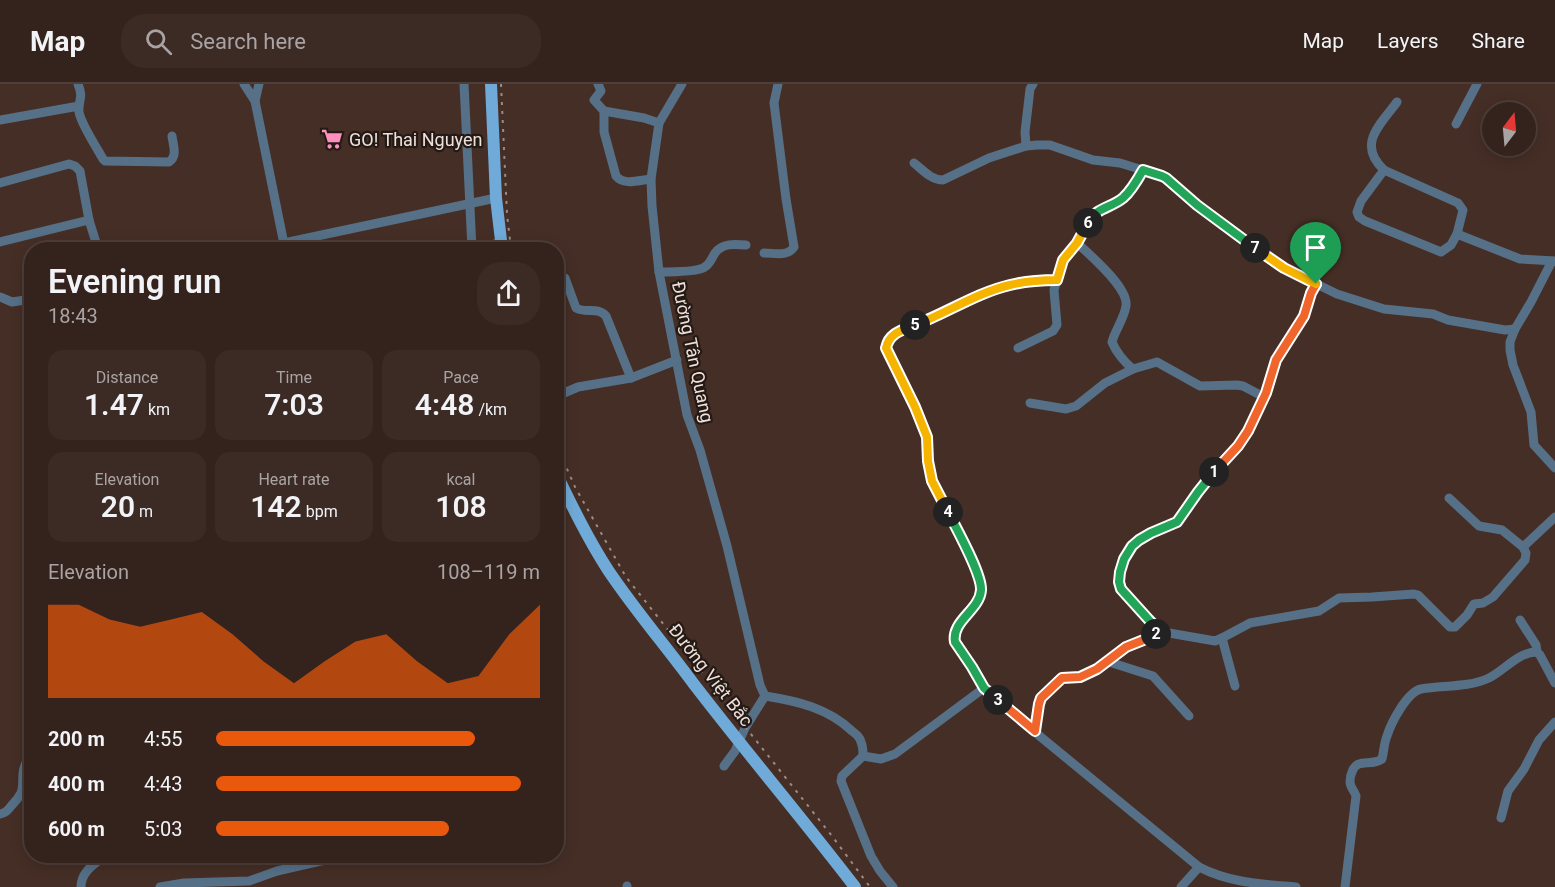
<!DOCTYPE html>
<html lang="en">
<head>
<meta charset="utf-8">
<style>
  body { margin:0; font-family:Roboto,sans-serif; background:#3c2a25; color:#f1f3f6; height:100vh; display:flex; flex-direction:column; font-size:22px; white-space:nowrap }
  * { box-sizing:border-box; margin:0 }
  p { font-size:20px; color:#a9a4a3 }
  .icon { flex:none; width:33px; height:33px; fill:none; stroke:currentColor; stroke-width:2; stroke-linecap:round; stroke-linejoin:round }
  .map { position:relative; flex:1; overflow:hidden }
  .drawer { position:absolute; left:24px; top:158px; width:540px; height:621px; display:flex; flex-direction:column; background:#34221c; border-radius:24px; box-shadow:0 3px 15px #0003,0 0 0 2px #4e3f3b }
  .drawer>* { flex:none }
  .needle { width:39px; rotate:16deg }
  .fabs { position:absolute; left:1482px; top:18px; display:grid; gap:12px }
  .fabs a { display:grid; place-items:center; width:54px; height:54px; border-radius:50%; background:#34221c; box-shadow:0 3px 15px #0003,0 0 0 2px #4e3f3b; font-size:30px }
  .pin { position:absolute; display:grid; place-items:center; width:51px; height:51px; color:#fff; margin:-62px -26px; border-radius:50% 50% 50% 0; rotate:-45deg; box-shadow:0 0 6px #0007 }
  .pin .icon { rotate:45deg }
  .km { position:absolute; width:30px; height:30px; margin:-15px; border-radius:50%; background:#222; color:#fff; font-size:16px; line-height:30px; text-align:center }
  .round { display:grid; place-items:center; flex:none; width:63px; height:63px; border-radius:24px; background:#3c2a25 }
  .head { display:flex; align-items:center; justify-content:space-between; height:102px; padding:0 24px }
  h1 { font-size:33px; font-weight:600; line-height:45px }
  .metrics { display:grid; grid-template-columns:repeat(3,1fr); gap:9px; height:102px; padding:6px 24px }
  .metrics div { display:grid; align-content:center; border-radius:15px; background:#3c2a25; text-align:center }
  .metrics b { font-size:30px; font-weight:600 }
  .metrics small { font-size:16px; font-weight:400 }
  .metrics p { font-size:16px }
  .chart { height:168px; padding:12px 24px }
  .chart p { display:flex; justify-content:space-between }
  .chart svg { width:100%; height:108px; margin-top:6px; fill:#ea580c; opacity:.7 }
  ul { padding:0 24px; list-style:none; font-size:20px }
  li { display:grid; grid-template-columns:96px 72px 1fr; align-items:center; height:45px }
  li i { height:15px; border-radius:8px; background:#ea580c }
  header { display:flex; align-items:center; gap:36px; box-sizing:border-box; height:84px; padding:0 30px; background:#34221c; border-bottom:2px solid #4e3f3b }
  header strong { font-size:28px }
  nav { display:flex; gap:33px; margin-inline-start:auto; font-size:21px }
  .search { width:420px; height:54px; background:#3c2a25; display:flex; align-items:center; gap:15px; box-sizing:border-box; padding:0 21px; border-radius:24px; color:#a9a4a3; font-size:22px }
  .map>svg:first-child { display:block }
</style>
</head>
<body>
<header>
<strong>Map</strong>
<div class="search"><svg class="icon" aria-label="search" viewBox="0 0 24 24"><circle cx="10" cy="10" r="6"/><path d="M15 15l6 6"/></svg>Search here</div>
<nav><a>Map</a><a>Layers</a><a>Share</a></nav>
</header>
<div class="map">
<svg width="1555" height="803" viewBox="0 0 1555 803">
  <rect width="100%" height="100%" fill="#452e25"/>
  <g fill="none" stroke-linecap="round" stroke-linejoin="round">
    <g stroke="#557087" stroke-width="9">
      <path d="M78 0C84 15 78 15 79 28 81 40 97 64 103 75L105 77 169 78C178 72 173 61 172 52"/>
      <polyline points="244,0 255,17"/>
      <polyline points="259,0 255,17 285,165"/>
      <polyline points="464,0 472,165"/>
      <path d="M598 0 601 7 594 16 604 27V48L616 92C624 102 639 96 651 95"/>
      <polyline points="682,0 659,39 651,95 652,122 659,188 687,331 700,366 727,462 760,601 765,612"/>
      <path d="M1397 18C1381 40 1356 60 1384 86L1458 119 1463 126 1457 150 1520 175 1555 177"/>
      <polyline points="604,27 644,34 659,39"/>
      <polyline points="0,36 79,22"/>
      <polyline points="1456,40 1477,0"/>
      <polyline points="1026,62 1025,48 1030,5 1033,0"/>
      <path d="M914 79C923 86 931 96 943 96L989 74 1026 62 1037 61H1050L1093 76 1120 79 1162 92 1197 121 1251 162 1284 184 1337 210 1384 225 1433 230 1448 236 1505 246 1515 245"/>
      <polyline points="1384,86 1361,117 1357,128 1359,133 1365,137 1441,168 1451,161 1457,150"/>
      <polyline points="0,99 69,80 75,82 80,87 89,136 98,165"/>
      <polyline points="0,158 89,136"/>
      <polyline points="284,159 496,114"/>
      <path d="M1077 159C1090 171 1129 204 1126 222 1124 235 1115 246 1112 258 1116 268 1125 279 1133 285"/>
      <polyline points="474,165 502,158"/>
      <path d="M764 169C774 169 788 173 794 163L786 115 774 19 778 0"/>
      <polyline points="1552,177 1531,218 1515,245 1510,258 1510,266 1513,281 1531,328 1534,361 1555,384"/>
      <path d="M659 188C669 188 695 188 703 184 710 181 711 175 715 169 722 159 735 160 746 161"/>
      <path d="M565 194 576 224C586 230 597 222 606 232L631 294"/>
      <polyline points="0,213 12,218 32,215"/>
      <polyline points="1018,264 1053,247 1057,241 1054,206 1063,176 1084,148 1091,132 1094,129 1122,115 1138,94 1143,86"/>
      <polyline points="564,309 578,303 631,294 677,276"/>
      <polyline points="1030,319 1066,325 1076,322 1105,299 1133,285 1157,278 1200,302 1237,301 1243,302 1264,313"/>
      <polyline points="1523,463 1555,433"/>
      <polyline points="1520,536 1536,561 1537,568 1540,571 1555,599"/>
      <polyline points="1156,551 1153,540 1149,535 1121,505 1119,498 1120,488 1124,475 1132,462 1139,457 1151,449 1177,438 1198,408 1238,362 1248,347 1267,307 1276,276 1304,232 1311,209 1316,200"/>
      <polyline points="1222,554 1235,602"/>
      <polyline points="1106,577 1153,592 1189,632"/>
      <polyline points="984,604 972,583 955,558 954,553 956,546 978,514 981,507 980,498 963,457 932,397 928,377 927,353 914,323 886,264 887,256 894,250 997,204 1033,196 1057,196"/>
      <path d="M765 612C797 617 828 624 852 647 856 650 860 653 861 658 863 662 863 668 863 672L881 675 895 670 984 604 1042 654 1199 783C1230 799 1262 800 1296 803"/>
      <polyline points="1034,647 1039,620 1041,614 1062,594 1080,593 1097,584 1126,563 1156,551 1169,549 1215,557 1222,554 1250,539 1319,527 1339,514 1372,513 1414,510 1418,511 1450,543 1455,543 1467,531 1474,520 1483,519 1493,513 1525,476 1526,469 1523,463 1502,446 1479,442 1449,414"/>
      <polyline points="863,672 842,692 841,697 871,772 880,787 893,803"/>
      <polyline points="724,682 735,667 745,644 765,612"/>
      <path d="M0 730C6 729 8 726 12 721 15 718 19 713 21 709 25 699 20 690 26 679L32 677"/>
      <polyline points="1501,734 1508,707 1524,685 1539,656 1555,638"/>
      <path d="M81 803C81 787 95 780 106 771"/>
      <polyline points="160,803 184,799 249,797 277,787 325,776 333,771"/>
      <polyline points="627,803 627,802"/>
      <polyline points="1181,803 1199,783"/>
      <path d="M1345 803 1356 712C1355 708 1350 703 1350 698 1350 696 1351 690 1352 688 1357 673 1371 683 1382 675 1384 667 1384 659 1387 652 1391 639 1407 608 1421 605 1443 601 1467 604 1489 594 1505 586 1518 568 1537 568"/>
    </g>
    <g stroke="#70aad8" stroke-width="12">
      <polyline points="491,0 496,114 502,165"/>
      <path d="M556 389C572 422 588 455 608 486 634 525 665 561 693 599 746 668 802 734 855 803"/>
    </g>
    <g stroke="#9d8b83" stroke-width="2" stroke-dasharray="3 6" stroke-linecap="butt">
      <polyline points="501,0 507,130 511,165"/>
      <polyline points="556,360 575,403 626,493 832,752 870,803"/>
    </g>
  </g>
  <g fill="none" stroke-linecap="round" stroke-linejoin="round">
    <defs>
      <polyline id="split-1" points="1214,388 1238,362 1248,347 1266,309 1276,276 1304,232 1311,209 1316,200"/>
      <polyline id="split-2" points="1156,550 1153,540 1149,536 1121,505 1119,498 1120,488 1124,475 1132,462 1139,456 1151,449 1177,438 1198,408 1214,388"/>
      <polyline id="split-3" points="998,616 1035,647 1039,620 1041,614 1062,594 1080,593 1097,585 1126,563 1156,551 1156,550"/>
      <path id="split-4" d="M948 428C956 444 982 490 981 506 980 526 951 537 955 558L972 583 984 604 998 616"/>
      <path id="split-5" d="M915 241C902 246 889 249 886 264L915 323 927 353 928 377 932 397 948 428"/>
      <path id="split-6" d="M915 241C947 229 976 209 1010 201 1026 197 1041 196 1057 196L1063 176 1077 159 1088 139"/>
      <path id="split-7" d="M1088 139C1095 124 1111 124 1123 114 1131 107 1138 95 1143 86L1162 92 1166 94 1197 121 1255 164"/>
      <polyline id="split-8" points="1255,164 1284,184 1316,200"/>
    </defs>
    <use href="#split-1" stroke="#fff" stroke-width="12"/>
    <use href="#split-2" stroke="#fff" stroke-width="12"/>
    <use href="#split-3" stroke="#fff" stroke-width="12"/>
    <use href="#split-4" stroke="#fff" stroke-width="12"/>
    <use href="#split-5" stroke="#fff" stroke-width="12"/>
    <use href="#split-6" stroke="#fff" stroke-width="12"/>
    <use href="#split-7" stroke="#fff" stroke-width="12"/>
    <use href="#split-8" stroke="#fff" stroke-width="12"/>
    <use href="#split-1" stroke="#f0652b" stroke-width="8"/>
    <use href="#split-2" stroke="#22a559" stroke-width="8"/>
    <use href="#split-3" stroke="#f0652b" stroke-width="8"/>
    <use href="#split-4" stroke="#22a559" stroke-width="8"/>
    <use href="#split-5" stroke="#f5b400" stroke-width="8"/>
    <use href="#split-6" stroke="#f5b400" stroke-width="8"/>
    <use href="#split-7" stroke="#22a559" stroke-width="8"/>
    <use href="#split-8" stroke="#f5b400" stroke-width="8"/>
  </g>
  <defs>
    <symbol id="supermarket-bare" viewBox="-9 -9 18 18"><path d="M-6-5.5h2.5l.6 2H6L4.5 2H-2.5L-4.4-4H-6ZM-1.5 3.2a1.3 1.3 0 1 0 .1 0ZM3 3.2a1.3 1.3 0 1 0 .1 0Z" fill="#fd8ebe" stroke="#241a15" stroke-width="2.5" paint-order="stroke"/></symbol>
  </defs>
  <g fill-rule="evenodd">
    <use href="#supermarket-bare" x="317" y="40" width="30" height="30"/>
  </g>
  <g text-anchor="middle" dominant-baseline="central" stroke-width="4.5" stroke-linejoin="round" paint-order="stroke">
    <g font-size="18" fill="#efe0da" stroke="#241a15" text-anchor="start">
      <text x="349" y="55">GO! Thai Nguyen</text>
    </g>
    <g font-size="18" fill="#efe0da" stroke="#241a15">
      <text transform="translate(693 268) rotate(78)">Đường Tân Quang</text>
      <text transform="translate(711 591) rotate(52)">Đường Việt Bắc</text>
    </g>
  </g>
</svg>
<div class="fabs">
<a><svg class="needle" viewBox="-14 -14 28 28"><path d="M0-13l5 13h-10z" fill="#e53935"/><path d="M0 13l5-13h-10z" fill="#a9a4a3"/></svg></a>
</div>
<div class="pin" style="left:1316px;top:200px;background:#1e9e55"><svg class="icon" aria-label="arrive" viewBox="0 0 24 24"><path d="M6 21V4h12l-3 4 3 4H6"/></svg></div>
<b class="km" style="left:1214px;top:388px">1</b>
<b class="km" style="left:1156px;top:550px">2</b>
<b class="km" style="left:998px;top:616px">3</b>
<b class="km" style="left:948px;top:428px">4</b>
<b class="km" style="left:915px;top:241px">5</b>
<b class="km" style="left:1088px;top:139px">6</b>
<b class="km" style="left:1255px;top:164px">7</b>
<section class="drawer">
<div class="head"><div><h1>Evening run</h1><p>18:43</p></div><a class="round"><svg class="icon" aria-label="share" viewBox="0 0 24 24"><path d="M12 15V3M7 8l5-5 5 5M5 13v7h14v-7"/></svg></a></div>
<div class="metrics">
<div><p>Distance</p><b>1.47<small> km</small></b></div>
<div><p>Time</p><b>7:03</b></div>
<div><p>Pace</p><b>4:48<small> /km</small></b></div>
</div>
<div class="metrics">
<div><p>Elevation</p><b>20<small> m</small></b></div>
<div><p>Heart rate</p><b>142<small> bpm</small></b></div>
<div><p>kcal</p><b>108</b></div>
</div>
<div class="chart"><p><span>Elevation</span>108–119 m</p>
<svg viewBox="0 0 160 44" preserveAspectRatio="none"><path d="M0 44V6L10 6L20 12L30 15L40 12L50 9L60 18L70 29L80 38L90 29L100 21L110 18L120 29L130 38L140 35L150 18L160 6V44z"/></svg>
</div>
<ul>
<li><b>200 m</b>4:55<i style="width:80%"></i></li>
<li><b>400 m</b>4:43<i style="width:94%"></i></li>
<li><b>600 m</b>5:03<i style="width:72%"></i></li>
</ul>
</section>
</div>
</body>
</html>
